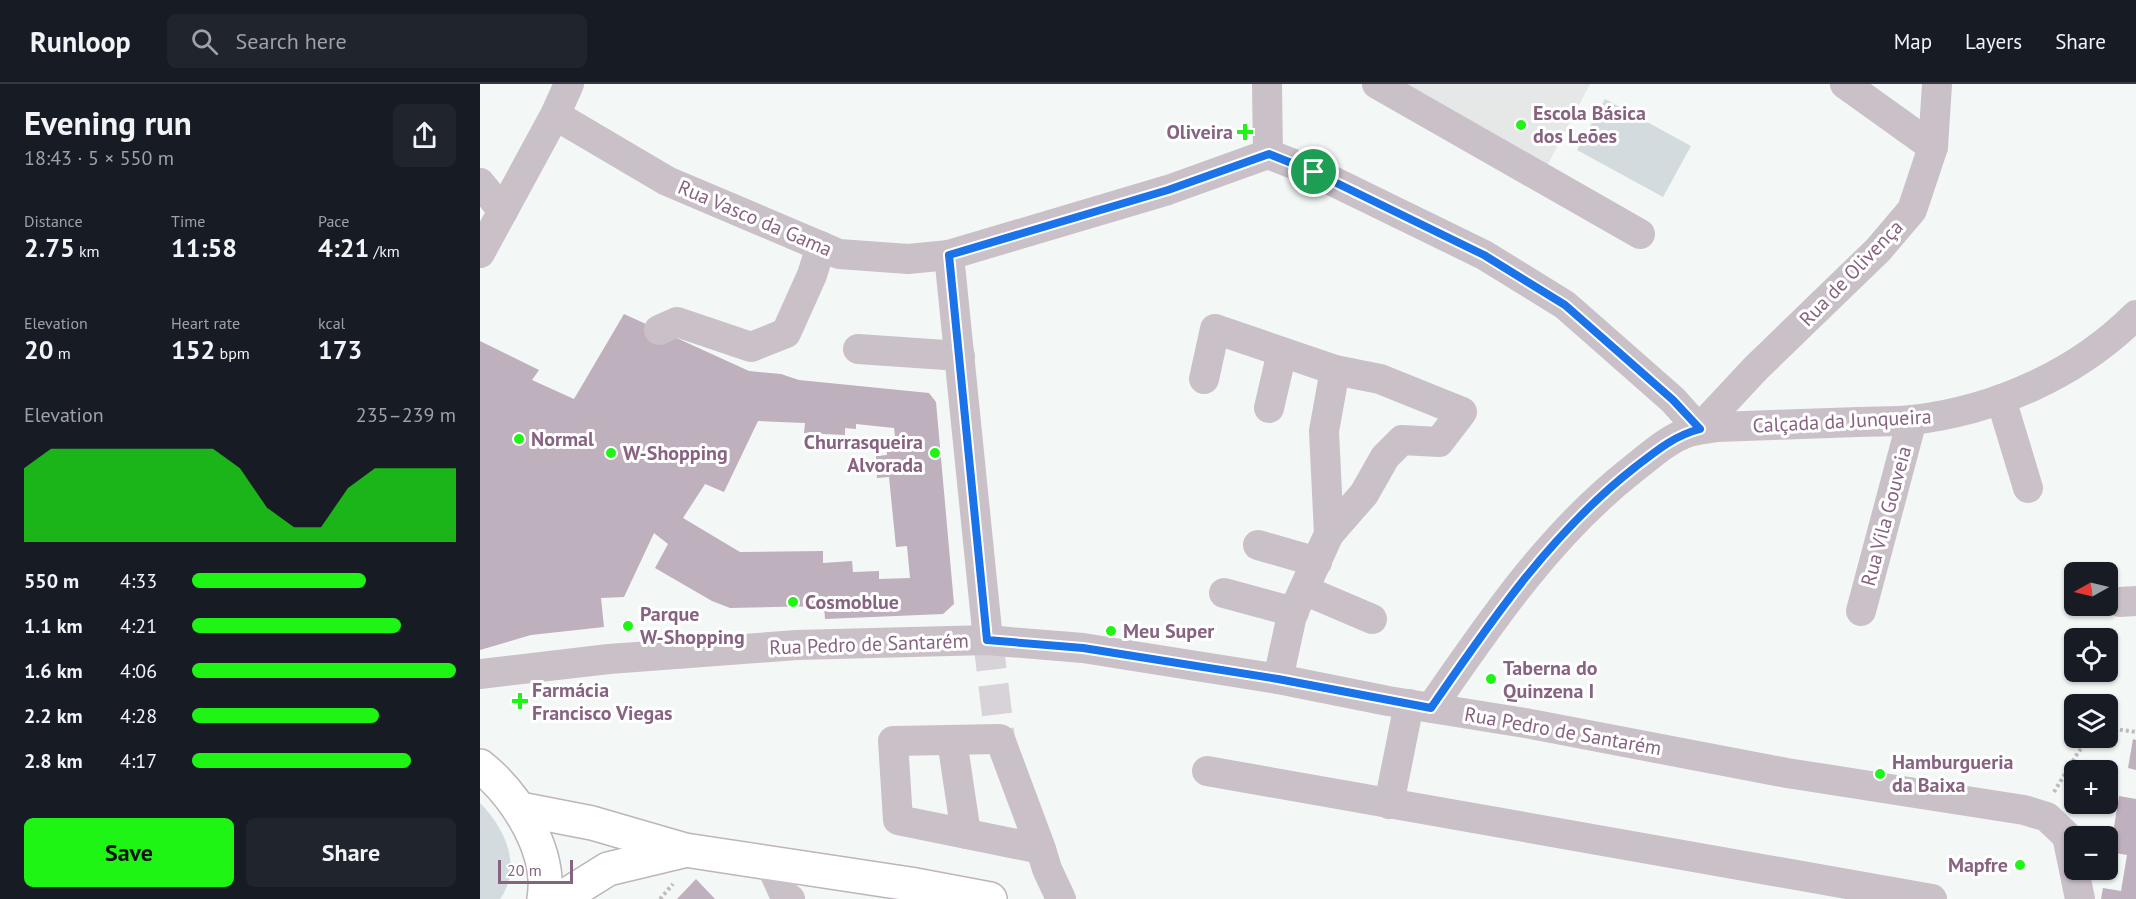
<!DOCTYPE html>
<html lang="en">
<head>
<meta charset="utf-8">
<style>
  body { margin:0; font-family:"PT Sans",sans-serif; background:#20242c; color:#f1f3f6; height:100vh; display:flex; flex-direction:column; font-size:22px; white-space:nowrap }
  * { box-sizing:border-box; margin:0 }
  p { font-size:20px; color:#9ea1a6 }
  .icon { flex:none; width:33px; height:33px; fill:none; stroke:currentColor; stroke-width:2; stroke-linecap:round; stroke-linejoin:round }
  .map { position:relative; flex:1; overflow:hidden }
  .panel { display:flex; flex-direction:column; background:#171b24; width:480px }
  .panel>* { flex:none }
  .needle { width:39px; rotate:262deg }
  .fabs { position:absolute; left:1584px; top:478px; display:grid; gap:12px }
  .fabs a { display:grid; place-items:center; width:54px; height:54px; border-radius:9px; background:#171b24; box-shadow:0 2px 4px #0004; font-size:30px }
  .scale { position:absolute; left:18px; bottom:15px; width:75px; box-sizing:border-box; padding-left:6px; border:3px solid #876381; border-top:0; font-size:16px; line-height:21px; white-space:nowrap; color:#876381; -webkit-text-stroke:4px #fff; paint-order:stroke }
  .pin { position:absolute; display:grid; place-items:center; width:51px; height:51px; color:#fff; margin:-26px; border:3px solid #fff; border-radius:50%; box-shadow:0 2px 6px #0007 }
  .round { display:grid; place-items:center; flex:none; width:63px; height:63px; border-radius:9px; background:#20242c }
  .head { display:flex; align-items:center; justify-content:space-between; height:102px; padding:0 24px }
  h1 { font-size:33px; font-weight:700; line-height:45px }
  .stats { display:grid; grid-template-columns:repeat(3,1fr); gap:9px; height:102px; padding:6px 24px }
  .stats div { display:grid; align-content:center }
  .stats b { font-size:26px; font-weight:700 }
  .stats small { font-size:16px; font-weight:400 }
  .stats p { font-size:16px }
  .chart { height:168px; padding:12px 24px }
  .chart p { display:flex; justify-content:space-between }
  .chart svg { width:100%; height:108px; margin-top:6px; fill:#1ef515; opacity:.7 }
  .cta { display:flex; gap:12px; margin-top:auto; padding:12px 24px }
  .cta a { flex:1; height:69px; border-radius:9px; background:#1ef515; color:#111; font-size:24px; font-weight:700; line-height:69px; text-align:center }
  .cta a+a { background:#20242c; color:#f1f3f6 }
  ul { padding:0 24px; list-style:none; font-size:20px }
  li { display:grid; grid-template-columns:96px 72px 1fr; align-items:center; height:45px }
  li i { height:15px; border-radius:8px; background:#1ef515 }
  header { display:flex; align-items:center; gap:36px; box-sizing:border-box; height:84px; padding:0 30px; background:#171b24; border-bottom:2px solid #363941 }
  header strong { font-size:28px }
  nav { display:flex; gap:33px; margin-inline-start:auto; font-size:21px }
  .search { width:420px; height:54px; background:#20242c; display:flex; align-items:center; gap:15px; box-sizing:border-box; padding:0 21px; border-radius:9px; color:#9ea1a6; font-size:22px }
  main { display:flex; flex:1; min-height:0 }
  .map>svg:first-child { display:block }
</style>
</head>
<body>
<header>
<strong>Runloop</strong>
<div class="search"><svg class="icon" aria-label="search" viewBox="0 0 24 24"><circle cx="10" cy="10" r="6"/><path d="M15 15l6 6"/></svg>Search here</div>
<nav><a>Map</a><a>Layers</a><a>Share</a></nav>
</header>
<main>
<section class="panel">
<div class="head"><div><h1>Evening run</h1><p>18:43 · 5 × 550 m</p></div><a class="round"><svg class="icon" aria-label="share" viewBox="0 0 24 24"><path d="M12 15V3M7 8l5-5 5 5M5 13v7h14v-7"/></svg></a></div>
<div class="stats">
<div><p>Distance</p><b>2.75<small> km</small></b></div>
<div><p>Time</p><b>11:58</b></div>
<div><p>Pace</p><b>4:21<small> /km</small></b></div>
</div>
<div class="stats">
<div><p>Elevation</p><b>20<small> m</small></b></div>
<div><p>Heart rate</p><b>152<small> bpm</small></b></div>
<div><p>kcal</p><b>173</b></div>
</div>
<div class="chart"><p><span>Elevation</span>235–239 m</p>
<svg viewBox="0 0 160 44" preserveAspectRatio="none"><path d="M0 44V14L10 6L20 6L30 6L40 6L50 6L60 6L70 6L80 14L90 30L100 38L110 38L120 22L130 14L140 14L150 14L160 14V44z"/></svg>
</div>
<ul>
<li><b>550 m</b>4:33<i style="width:66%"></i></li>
<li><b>1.1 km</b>4:21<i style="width:79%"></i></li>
<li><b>1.6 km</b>4:06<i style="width:100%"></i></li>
<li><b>2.2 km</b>4:28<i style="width:71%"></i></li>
<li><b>2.8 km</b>4:17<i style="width:83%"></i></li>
</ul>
<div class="cta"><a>Save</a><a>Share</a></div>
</section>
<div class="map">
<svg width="1656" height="815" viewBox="0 0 1656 815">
  <rect width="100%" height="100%" fill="#f3f7f6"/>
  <polygon fill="#e6e8e8" points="919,0 1110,0 1067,82"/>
  <g fill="#d4dbdf">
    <polygon points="1125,15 1211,62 1183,113 1097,66"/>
    <path d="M0 719C25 744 43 783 20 815H0Z"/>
  </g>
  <g fill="#beb0bd" fill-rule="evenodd">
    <path d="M144 230 269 287 301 290 319 296 449 309 456 318 474 520 463 530 345 535 344 522 250 524 232 517 175 484 188 460 174 449 144 513 121 514 124 543 51 551 0 566V257L59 286 52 296 94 315ZM278 337 325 339 324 349 365 351V344L376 345V340L414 344 415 353 405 354 407 371 396 372 397 394 409 393 416 463 427 462 430 494 399 495V487L373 488 372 477 343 479V467L260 468 203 434 225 400 244 408Z"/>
    <polygon points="1653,655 1656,656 1656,686 1648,684"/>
    <polygon points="1639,712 1656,715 1656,815 1621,815 1623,804 1641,807 1647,771 1630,768"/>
    <polygon points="216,795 235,815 197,815"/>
  </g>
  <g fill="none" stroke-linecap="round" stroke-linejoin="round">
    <polyline stroke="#d8d2d9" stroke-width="30" stroke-dasharray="30 15" stroke-linecap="butt" points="508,556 520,655"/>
    <defs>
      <g id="major">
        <path d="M0 682C36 711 72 767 64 815"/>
        <polyline points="40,725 112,739 205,766 430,800 510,815"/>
        <polyline points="80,815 128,785 203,767"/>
      </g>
    </defs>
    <use href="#major" stroke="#beb4bc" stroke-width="36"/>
    <g stroke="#c0b9be" stroke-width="4" stroke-dasharray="3 3" stroke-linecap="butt">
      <polyline points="1628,644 1656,648"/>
      <polyline points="1574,708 1599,667 1612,654"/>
      <polyline points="180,815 193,800"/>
    </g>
    <g stroke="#cac1c8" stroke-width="30">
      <polyline points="787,0 788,70"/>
      <polyline points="897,0 1160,150"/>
      <polyline points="1365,0 1453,63"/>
      <polyline points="75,31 187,97 359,170 428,175 469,171 688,106 788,70 834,88 1004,171 1085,221 1193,316 1219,345"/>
      <polyline points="0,99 23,127"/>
      <polyline points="0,169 75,31 89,0"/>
      <polyline points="469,171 508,556"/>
      <polyline points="179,246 197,238 271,263 306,249 332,191 341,162"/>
      <polyline points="378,265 480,272"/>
      <polyline points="724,295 735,245 855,286 844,347 849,450 812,531 798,595"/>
      <polyline points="1521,315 1548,404"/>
      <polyline points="789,324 802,268"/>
      <polyline points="1219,345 1276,284 1398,166 1432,126 1453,63 1457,0"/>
      <polyline points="849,450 884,410 905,373 922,356 959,358 982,328 900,295 855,286"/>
      <polyline points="778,461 837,478"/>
      <polyline points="824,506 892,535"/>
      <polyline points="744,509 814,528"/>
      <polyline points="1640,518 1656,517"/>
      <polyline points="1381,527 1432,336"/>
      <polyline points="0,590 129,575 317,561 508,556 529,558 603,564 798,595 908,617 1045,639 1307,689 1544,726 1567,733 1587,752 1600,815"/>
      <path d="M951 624C1011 537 1070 450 1153 385 1170 372 1185 357 1206 349 1216 345 1226 345 1237 343 1284 341 1331 340 1378 338 1396 337 1415 338 1433 336 1516 326 1597 290 1656 231"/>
      <polyline points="472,656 486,750"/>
      <polyline points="727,687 1452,815"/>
      <polyline points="909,720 929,620"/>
      <polyline points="561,765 418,736 413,657 520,655 561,765 567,785 581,815"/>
      <polyline points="291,781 305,812 310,815"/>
    </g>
    <use href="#major" stroke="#fff" stroke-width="33"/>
  </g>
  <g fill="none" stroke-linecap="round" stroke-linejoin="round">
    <defs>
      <path id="route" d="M789 70 834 88 1004 171 1085 221 1193 316 1220 345C1193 352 1175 368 1154 384 1070 450 1011 537 951 624L798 595 603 564 507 556 469 171 688 106Z"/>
    </defs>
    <use href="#route" stroke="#fff" stroke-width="12"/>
    <use href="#route" stroke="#1a73e8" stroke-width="8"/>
  </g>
  <g fill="#1ef515" stroke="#fff" stroke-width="2">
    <circle cx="1041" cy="41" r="6"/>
    <path d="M762 39h6v6h6v6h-6v6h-6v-6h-6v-6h6z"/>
    <circle cx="39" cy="355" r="6"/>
    <circle cx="131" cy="369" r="6"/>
    <circle cx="455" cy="369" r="6"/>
    <circle cx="313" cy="518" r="6"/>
    <circle cx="148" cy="542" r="6"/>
    <circle cx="631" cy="547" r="6"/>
    <circle cx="1011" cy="595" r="6"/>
    <path d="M37 608h6v6h6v6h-6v6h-6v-6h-6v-6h6z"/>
    <circle cx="1400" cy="690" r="6"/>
    <circle cx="1540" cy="781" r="6"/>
  </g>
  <g text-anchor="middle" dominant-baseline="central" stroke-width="6" stroke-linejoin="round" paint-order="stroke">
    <g font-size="20" font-weight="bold" fill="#876381" stroke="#fff" text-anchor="start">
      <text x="1053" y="29">Escola Básica<tspan x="1053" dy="23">dos Leões</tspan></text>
      <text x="753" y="48" text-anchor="end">Oliveira</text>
      <text x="51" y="355">Normal</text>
      <text x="443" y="358" text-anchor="end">Churrasqueira<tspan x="443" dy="23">Alvorada</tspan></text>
      <text x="143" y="369">W-Shopping</text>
      <text x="325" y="518">Cosmoblue</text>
      <text x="160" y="530">Parque<tspan x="160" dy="23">W-Shopping</tspan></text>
      <text x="643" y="547">Meu Super</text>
      <text x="1023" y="584">Taberna do<tspan x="1023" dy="23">Quinzena I</tspan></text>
      <text x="52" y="606">Farmácia<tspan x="52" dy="23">Francisco Viegas</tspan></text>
      <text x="1412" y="678">Hamburgueria<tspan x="1412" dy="23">da Baixa</tspan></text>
      <text x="1528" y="781" text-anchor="end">Mapfre</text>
    </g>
    <g font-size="20" fill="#876381" stroke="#fff">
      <text transform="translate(275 134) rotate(23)">Rua Vasco da Gama</text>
      <text transform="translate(1371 189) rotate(-46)">Rua de Olivença</text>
      <text transform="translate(1362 337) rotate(-3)">Calçada da Junqueira</text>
      <text transform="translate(1406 432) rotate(-75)">Rua Vila Gouveia</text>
      <text transform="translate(389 560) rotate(-2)">Rua Pedro de Santarém</text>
      <text transform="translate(1083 647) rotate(10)">Rua Pedro de Santarém</text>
    </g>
  </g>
</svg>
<div class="fabs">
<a><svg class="needle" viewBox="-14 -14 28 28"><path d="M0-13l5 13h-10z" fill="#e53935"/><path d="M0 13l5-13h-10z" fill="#9ea1a6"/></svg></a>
<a><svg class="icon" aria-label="locate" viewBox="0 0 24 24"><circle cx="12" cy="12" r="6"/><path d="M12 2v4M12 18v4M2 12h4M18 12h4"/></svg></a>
<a><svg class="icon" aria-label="layers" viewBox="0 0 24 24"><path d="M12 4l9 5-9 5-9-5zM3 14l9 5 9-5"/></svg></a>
<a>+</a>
<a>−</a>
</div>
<div class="scale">20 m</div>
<div class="pin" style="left:834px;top:88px;background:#1e9e55"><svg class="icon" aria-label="arrive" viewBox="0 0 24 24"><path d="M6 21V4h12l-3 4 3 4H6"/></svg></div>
</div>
</main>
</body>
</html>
